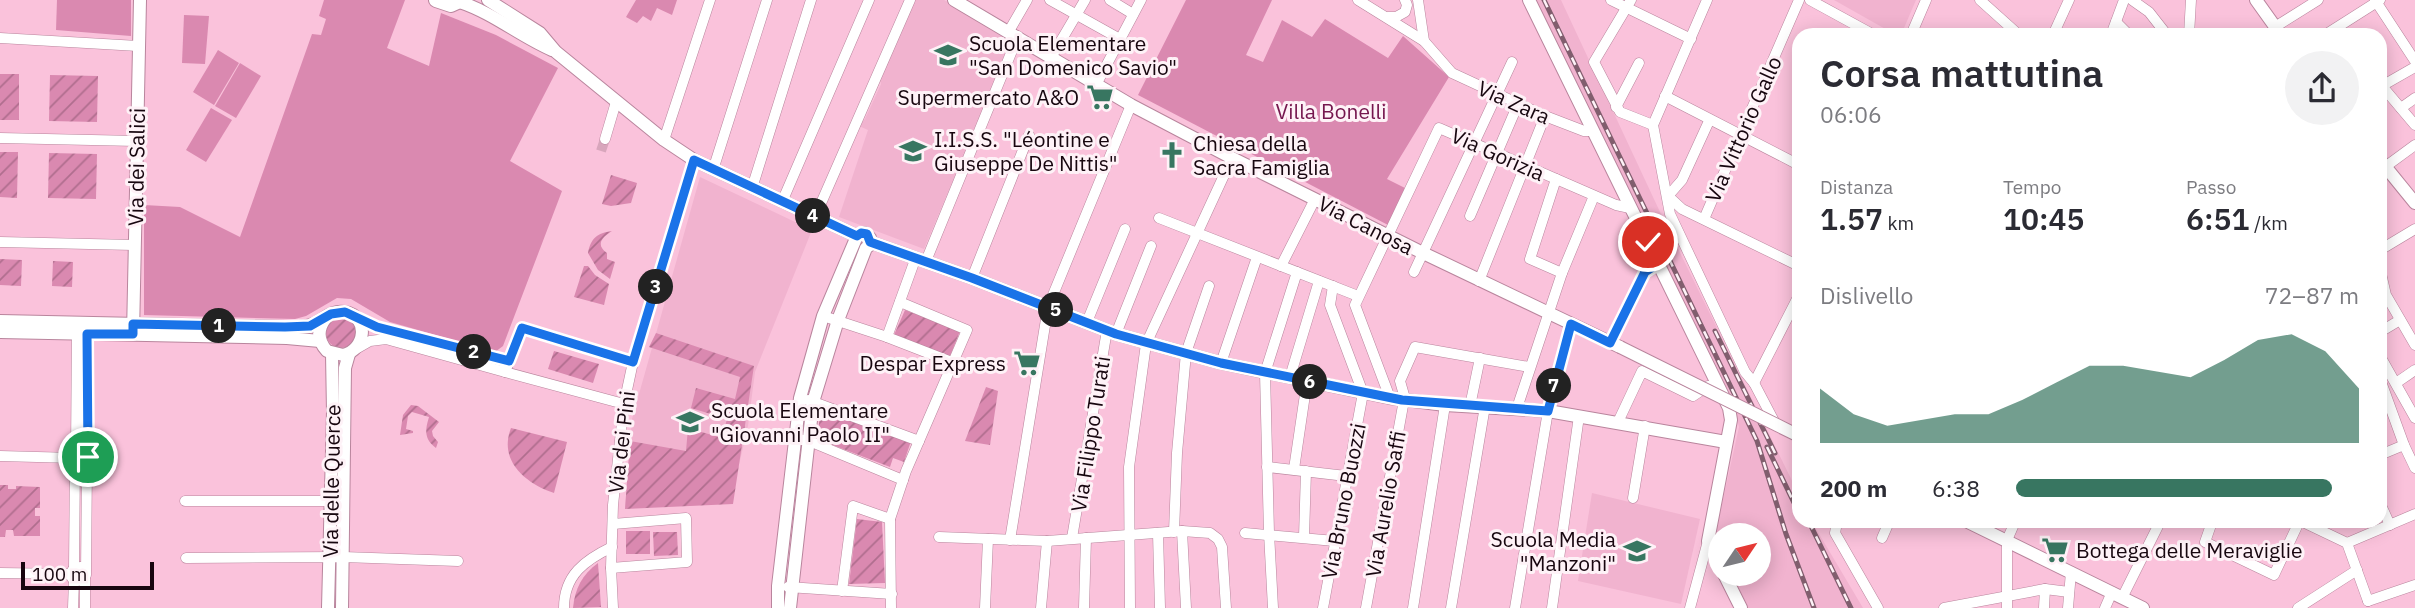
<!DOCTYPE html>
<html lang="it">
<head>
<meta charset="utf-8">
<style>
  body { margin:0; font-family:"IBM Plex Sans",sans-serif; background:#f2f2f3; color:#2b2b33; height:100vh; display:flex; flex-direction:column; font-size:26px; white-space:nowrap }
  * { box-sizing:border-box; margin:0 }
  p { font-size:23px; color:#7c7c81 }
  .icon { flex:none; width:38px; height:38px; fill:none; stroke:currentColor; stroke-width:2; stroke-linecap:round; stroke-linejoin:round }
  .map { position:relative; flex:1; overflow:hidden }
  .panel { position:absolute; left:1792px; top:28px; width:595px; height:500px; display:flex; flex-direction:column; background:#fff; border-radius:21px; box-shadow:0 4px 18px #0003 }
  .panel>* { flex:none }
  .needle { width:46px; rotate:55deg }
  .tools { position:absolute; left:1708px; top:523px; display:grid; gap:14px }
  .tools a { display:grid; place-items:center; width:63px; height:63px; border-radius:50%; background:#fff; box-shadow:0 4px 18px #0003; font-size:35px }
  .scale { position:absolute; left:21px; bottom:18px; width:133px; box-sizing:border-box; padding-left:7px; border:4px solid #17060f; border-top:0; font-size:19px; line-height:24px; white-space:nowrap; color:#17060f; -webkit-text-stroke:5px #fef2f7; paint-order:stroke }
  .pin { position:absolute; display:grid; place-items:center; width:60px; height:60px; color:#fff; margin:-30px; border:4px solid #fff; border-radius:50%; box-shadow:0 2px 7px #0007 }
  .km { position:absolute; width:35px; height:35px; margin:-18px; border-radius:50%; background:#222; color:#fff; font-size:19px; line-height:35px; text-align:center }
  .round { display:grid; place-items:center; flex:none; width:74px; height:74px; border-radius:37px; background:#f2f2f3 }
  .overview { display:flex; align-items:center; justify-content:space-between; height:119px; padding:0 28px }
  h1 { font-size:38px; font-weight:600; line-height:52px }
  .metrics { display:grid; grid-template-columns:repeat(3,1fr); gap:10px; height:119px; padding:7px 28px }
  .metrics div { display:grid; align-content:center }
  .metrics b { font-size:30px; font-weight:600 }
  .metrics small { font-size:19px; font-weight:400 }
  .metrics p { font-size:19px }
  .chart { height:196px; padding:14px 28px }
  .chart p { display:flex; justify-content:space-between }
  .chart svg { width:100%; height:126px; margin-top:7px; fill:#387661; opacity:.7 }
  ul { padding:0 28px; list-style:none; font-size:23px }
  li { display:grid; grid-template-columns:112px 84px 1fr; align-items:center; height:52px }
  li i { height:18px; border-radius:9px; background:#387661 }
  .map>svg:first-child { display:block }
</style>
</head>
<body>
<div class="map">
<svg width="2415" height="608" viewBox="0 0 2415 608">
  <defs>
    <pattern id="garden-furrows" width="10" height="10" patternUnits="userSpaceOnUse" patternTransform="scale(1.75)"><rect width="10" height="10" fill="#da89b0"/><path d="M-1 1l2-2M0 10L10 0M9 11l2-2" fill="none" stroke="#b06e8e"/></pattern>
  </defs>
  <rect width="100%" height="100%" fill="#fac2db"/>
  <g fill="#f1b3cf">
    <polygon points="913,0 944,0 1013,38 924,249 839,217 868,130 859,126 865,119 881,84 880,79"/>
    <polygon points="1534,0 1561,0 1660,212 1799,495 1799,522 1812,522 1863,608 1745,608 1728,574 1759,574 1759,536 1720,536 1720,560 1714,540 1739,427 1734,407"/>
    <polygon points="1834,0 1916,0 1901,35 1896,35"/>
    <polygon points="700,177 812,230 755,372 748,426 735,482 625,509 632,419"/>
    <polygon points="1592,493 1700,519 1681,604 1578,581"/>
  </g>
  <g fill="#da89b0">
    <polygon points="57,0 131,0 131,36 56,30"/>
    <polygon points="324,0 405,0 387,48 429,66 441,13 496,35 558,68 510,161 562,191 503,346 495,352 390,322 351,299 337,298 306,316 295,319 144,315 144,205 180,207 240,237 312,34 321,35 326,19 319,16"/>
    <polygon points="636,0 677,0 672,15 657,8 651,21 643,16 637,23 626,17"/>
    <polygon points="1186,0 1272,0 1246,55 1263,62 1282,20 1312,37 1325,19 1388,58 1403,36 1449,77 1387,179 1405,188 1388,225 1138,95"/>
    <polygon points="184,15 209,16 205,64 182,63"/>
    <polygon points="218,50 239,63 214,105 193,92"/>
    <polygon points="240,63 261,76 236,118 215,106"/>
    <polygon points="211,108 232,120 206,162 186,150"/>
  </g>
  <g fill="url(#garden-furrows)">
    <rect x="0" y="74" width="19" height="46"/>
    <polygon points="50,75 98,76 97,122 49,121"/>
    <polygon points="0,152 18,152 17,198 0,197"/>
    <polygon points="49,153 97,154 96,199 48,198"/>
    <polygon points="611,175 637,183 631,203 611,206 602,204"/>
    <path d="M612 231C604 236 594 244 607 253V259L615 262 610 279 598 270 588 253C591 238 597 233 612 231Z"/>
    <polygon points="0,259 22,260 21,286 0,285"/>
    <polygon points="53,261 73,262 72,287 52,286"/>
    <polygon points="584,266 588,266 595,275 609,284 604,305 574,297"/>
    <polygon points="905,310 960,331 950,356 894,335"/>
    <circle cx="341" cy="333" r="15"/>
    <polygon points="656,333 754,366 733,504 625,509 630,441 686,451 688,428 722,438 727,419 691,408 696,388 735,399 740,377 649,347"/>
    <polygon points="554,351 599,364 593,383 548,369"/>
    <polygon points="986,387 998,391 990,445 965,441"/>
    <path d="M411 405 418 406 439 422 432 431 433 436 438 442 436 448C424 439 425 430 429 417L412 412 408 416 406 429 413 431V433L400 435 403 415Z"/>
    <polygon points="821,408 911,441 904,462 893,458 890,467 817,439"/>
    <path d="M511 428 567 442 554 493C526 484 498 461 511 428Z"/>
    <polygon points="0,485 8,485 8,489 16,489 16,486 40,487 40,508 35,508 35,516 40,516 40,536 14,536 13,530 6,530 5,537 0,537"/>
    <polygon points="857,519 882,522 885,583 849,584"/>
    <rect x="626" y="531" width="24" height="23"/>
    <polygon points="653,532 677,532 678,555 654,556"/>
    <path d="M598 563 601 607 573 608C575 588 582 575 598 563Z"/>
  </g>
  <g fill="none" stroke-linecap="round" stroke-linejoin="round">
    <polyline stroke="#d8a6bc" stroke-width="10" stroke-dasharray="10 5" stroke-linecap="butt" points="601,151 605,139"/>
    <defs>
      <g id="minor">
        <polyline points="1050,0 1120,39"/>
        <polyline points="1110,0 1133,14"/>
        <polyline points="1358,0 1424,41 1452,73 1545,116 1584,131 1593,131"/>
        <polyline points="1418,0 1424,41"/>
        <polyline points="1611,0 1691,39"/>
        <polyline points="1631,0 1594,62 1620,112 1653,125"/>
        <polyline points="1707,0 1653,125 1670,214 1745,372 1754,383 1775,423"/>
        <polyline points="1810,0 1874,35"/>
        <polyline points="1980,0 2019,35"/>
        <polyline points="2132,0 2149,12 2167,35"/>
        <polyline points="2375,0 2415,61"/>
        <polyline points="1388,17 1396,17 1405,12 1407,5 1405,0"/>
        <polyline points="2116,22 2129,35"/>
        <polyline points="2275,27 2318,0"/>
        <polyline points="1009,31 1027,0"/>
        <polyline points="1911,35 1926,0"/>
        <polyline points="2053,35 2069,0"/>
        <polyline points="2111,35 2124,0"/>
        <polyline points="2189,35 2191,0"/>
        <polyline points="2325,35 2380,0"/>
        <polyline points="0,38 138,46"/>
        <polyline points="1052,56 1085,0"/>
        <polyline points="1097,83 1141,0"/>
        <polyline points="2382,86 2415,125"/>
        <polyline points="2380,87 2415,67"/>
        <polyline points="1665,96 1799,165"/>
        <polyline points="1616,107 1639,63"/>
        <polyline points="2401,108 2415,98"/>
        <polyline points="0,138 137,141"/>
        <polyline points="605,139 616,102"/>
        <polyline points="664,140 710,0"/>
        <polyline points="2385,167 2415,145"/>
        <polyline points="713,170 767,0"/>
        <polyline points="1556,179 1530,259 1562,273"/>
        <polyline points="752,188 811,0"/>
        <polyline points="1668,196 1682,209 1799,266"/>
        <polyline points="1668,196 1682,180 1709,121"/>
        <polyline points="782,202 869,0"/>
        <polyline points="1470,216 1518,104"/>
        <polyline points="815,217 910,0"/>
        <polyline points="1159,218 1358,296"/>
        <polyline points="1704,219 1799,0"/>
        <polyline points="0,242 134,245"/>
        <polyline points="2380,250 2415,229"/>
        <polyline points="926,261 1018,36"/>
        <polyline points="1281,266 1315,199"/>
        <polyline points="2380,269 2386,295 2415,345"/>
        <polyline points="1414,272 1512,62"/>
        <polyline points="972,278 1029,135"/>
        <polyline points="1479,281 1545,116"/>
        <polyline points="823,316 887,337 954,363"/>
        <polyline points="356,318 377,327 509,361"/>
        <polyline points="1087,322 1125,229"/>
        <polyline points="2380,332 2400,320"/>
        <polyline points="1116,334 1151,246"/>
        <polyline points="887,337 916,257"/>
        <polyline points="1610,343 1645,272 1659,263"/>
        <polyline points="356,349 370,341 386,339 505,372"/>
        <polyline points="2380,356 2415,418"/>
        <polyline points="1221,363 1257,257"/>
        <polyline points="1290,377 1319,281"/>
        <polyline points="2380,379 2404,445 2415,468"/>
        <polyline points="1754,383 1799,295"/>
        <polyline points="2396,383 2415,370"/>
        <polyline points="1390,398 1355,305 1439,128 1616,205 1630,208"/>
        <polyline points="808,400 919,441"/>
        <polyline points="1402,400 1404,395 1400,381 1415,347 1529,367"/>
        <polyline points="624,404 505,372 522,328 633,362"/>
        <polyline points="1470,406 1480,358"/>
        <polyline points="1517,408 1562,273 1594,196"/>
        <polyline points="1618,422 1642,371 1693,396 1708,386"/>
        <polyline points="796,439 809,441 903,480"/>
        <polyline points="76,453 77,326"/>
        <polyline points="87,454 84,451 78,451 75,455 75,461 82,465 88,459 87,328"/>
        <polyline points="2380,455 2404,445"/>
        <polyline points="0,456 74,458"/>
        <polyline points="1267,467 1346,476"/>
        <polyline points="1294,469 1307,381"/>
        <polyline points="1633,498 1645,426"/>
        <polyline points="185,501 330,501"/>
        <polyline points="2380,503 2390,525"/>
        <polyline points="1837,522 1835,533 1878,608"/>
        <polyline points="2212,522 2205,542 2274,575 2299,522"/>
        <polyline points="2303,522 2347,543"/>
        <polyline points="1182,531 1186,608"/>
        <polyline points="1174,532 1177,453 1186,353 1209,286"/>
        <polyline points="1158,533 1160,608"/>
        <polyline points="1245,533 1335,541"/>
        <polyline points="939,537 1047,541 1182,531 1210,533 1218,539 1222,547 1226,608"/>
        <polyline points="1304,537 1306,471"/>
        <polyline points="1072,538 1107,330"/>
        <polyline points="1882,538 1889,522"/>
        <polyline points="1010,540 1048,307 1131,105"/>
        <polyline points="2347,543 2415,514"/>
        <polyline points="2347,543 2368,601"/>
        <polyline points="186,558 343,557 458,561"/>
        <polyline points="74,568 75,461"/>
        <polyline points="611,568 687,562 686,518 613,524"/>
        <polyline points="85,570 81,567 74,568 70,574 72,578 81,581 86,575 87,461"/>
        <polyline points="0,573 70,574"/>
        <polyline points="788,587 892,594"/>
        <polyline points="842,591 853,506 890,519"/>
        <polyline points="2122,598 2160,522"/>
        <polyline points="2368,601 2415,585"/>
        <polyline points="73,608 74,580"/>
        <polyline points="85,608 85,578"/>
        <path d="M564 608C564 575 585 560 612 547"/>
        <polyline points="613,608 611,568 613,505 624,404 633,362 694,160"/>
        <polyline points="891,608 890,519 906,471 967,330 900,302"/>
        <polyline points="985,608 988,539"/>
        <polyline points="1041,608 1047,541"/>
        <polyline points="1084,608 1086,538"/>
        <polyline points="1130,608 1129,467 1146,344 1232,158"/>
        <polyline points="1273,608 1269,533 1265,373 1297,272"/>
        <polyline points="1323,608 1363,393 1330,305 1333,286"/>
        <polyline points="1366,608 1404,400"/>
        <polyline points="1413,608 1445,405"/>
        <polyline points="1451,608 1485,406"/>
        <polyline points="1515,608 1548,411 1571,324"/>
        <polyline points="1552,608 1579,416"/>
        <polyline points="1690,608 1708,541"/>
        <polyline points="1944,608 2045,589 2069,592"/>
        <polyline points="2007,608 2007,540 2015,522"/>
        <polyline points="2044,608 2045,589"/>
        <polyline points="2068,608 2071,572"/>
        <polyline points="2105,608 2112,592"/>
        <polyline points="2298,608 2357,570"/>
      </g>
      <g id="tertiary">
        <polyline points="488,0 540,33 556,52 664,140 694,160 857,236 864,233 870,238 870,245 866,248 838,320 813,402 790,608"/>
        <polyline points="954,0 1131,105 1232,158 1423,253 1620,347"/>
        <polyline points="1529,0 1729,408 1731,420 1708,541 1720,566"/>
        <polyline points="2256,0 2281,35"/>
        <path d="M460 2C493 13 520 36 552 50"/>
        <polyline points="2380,160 2415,203"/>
        <polyline points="870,242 972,278 1116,334 1221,363 1390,398 1445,405 1548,411 1726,442"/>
        <path d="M0 321 285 327C294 327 305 328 313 324 323 320 332 310 344 312 370 316 366 350 343 355L327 351C317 340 317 329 326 318"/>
        <polyline points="0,332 287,338 320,341"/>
        <polyline points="133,334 140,0"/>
        <polyline points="1968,522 2143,608"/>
        <polyline points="1724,574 1741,608"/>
        <polyline points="328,608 333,412 332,354"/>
        <polyline points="342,608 345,368 349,354"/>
        <polyline points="778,608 778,586 800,398 823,316 857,236"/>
      </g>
      <polyline id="secondary" points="436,0 451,5 462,0"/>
    </defs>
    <use href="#minor" stroke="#b9859d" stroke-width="11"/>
    <use href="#tertiary" stroke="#b9859d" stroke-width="14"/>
    <use href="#secondary" stroke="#b9859d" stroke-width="16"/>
    <use href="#minor" stroke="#fff" stroke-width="10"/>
    <use href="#tertiary" stroke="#fff" stroke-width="12"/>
    <use href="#secondary" stroke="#fff" stroke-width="14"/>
    <defs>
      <g id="rail">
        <polyline points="1544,0 1757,441 1786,534 1814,608"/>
        <polyline points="1715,331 1775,453"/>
        <polyline points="1767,447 1799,513"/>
        <polyline points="1809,522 1851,608"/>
      </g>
    </defs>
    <use href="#rail" stroke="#815e6e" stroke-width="5"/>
    <use href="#rail" stroke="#fef2f7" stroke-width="2.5" stroke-dasharray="8" stroke-linecap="butt"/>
    <defs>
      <polyline id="tertiary-bridge" points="1620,347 1799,436"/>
    </defs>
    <use href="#tertiary-bridge" stroke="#b9859d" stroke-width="14" stroke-linecap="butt"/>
    <use href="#tertiary-bridge" stroke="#fff" stroke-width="12"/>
  </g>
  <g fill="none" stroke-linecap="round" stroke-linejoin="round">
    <defs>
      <polyline id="route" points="88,457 87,334 133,334 133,324 285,327 310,326 331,314 345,312 377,327 509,361 522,328 633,362 694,160 857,236 861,233 867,234 870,242 972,278 1116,334 1221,363 1402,400 1548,411 1571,324 1610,343 1645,272 1659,263 1648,242"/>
    </defs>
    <use href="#route" stroke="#fff" stroke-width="14"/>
    <use href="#route" stroke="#1a73e8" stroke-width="9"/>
  </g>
  <defs>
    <symbol id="school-bare" viewBox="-9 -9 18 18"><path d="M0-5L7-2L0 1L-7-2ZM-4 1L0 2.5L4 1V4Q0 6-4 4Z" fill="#387661" stroke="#fef2f7" stroke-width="2.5" paint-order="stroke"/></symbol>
    <symbol id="supermarket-bare" viewBox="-9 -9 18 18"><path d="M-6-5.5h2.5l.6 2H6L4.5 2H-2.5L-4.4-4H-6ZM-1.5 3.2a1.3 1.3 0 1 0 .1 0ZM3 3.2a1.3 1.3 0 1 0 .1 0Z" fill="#387661" stroke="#fef2f7" stroke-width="2.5" paint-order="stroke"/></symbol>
    <symbol id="university-bare" viewBox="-9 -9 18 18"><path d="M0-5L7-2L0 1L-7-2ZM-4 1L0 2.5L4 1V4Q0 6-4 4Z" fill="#387661" stroke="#fef2f7" stroke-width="2.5" paint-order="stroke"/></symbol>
    <symbol id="church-bare" viewBox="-9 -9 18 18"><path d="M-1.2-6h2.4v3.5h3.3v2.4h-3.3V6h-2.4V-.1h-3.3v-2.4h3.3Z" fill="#387661" stroke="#fef2f7" stroke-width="2.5" paint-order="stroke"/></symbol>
  </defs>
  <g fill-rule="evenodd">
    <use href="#school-bare" x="929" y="36" width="38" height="38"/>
    <use href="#supermarket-bare" x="1081" y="78" width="38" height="38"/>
    <use href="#university-bare" x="894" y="132" width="38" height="38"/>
    <use href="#church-bare" x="1153" y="136" width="38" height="38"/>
    <use href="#supermarket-bare" x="1008" y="344" width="38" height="38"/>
    <use href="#school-bare" x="671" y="403" width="38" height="38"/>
    <use href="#supermarket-bare" x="2036" y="531" width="38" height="38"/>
    <use href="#school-bare" x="1618" y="532" width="38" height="38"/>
  </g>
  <g text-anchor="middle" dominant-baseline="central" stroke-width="6" stroke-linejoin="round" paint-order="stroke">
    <g font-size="21" fill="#17060f" stroke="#fef2f7" text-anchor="start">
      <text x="969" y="43">Scuola Elementare<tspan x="969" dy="24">"San Domenico Savio"</tspan></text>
      <text x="1079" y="97" text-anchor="end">Supermercato A&amp;O</text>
      <text x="934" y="139">I.I.S.S. "Léontine e<tspan x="934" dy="24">Giuseppe De Nittis"</tspan></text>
      <text x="1193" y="143">Chiesa della<tspan x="1193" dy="24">Sacra Famiglia</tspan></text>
      <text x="1006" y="363" text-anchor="end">Despar Express</text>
      <text x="711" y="410">Scuola Elementare<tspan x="711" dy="24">"Giovanni Paolo II"</tspan></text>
      <text x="1616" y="539" text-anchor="end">Scuola Media<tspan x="1616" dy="24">"Manzoni"</tspan></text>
      <text x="2076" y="550">Bottega delle Meraviglie</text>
    </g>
    <g font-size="21" fill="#17060f" stroke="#fef2f7">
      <text transform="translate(1514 102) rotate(24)">Via Zara</text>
      <text transform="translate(1743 129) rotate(-66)">Via Vittorio Gallo</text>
      <text transform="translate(1498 154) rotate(24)">Via Gorizia</text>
      <text transform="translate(136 167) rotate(-89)">Via dei Salici</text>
      <text transform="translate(1366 225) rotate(27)">Via Canosa</text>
      <text transform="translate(1090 434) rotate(-81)">Via Filippo Turati</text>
      <text transform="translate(621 442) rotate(-83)">Via dei Pini</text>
      <text transform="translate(331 481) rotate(-89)">Via delle Querce</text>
      <text transform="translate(1343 501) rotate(-79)">Via Bruno Buozzi</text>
      <text transform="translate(1385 504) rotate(-80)">Via Aurelio Saffi</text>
    </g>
    <g font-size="21" fill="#75164e" stroke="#fef2f7">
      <text x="1331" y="111">Villa Bonelli</text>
    </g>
  </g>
</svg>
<div class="tools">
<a><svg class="needle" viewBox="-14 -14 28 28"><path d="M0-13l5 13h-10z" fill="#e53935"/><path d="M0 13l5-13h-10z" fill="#7c7c81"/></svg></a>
</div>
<div class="scale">100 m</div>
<div class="pin" style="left:88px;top:457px;background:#1e9e55"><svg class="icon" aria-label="arrive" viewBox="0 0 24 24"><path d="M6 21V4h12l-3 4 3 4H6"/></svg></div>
<div class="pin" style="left:1648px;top:242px;background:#d93025"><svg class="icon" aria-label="check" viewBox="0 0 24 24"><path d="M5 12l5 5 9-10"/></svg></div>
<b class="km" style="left:219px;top:326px">1</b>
<b class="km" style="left:474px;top:352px">2</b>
<b class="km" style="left:656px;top:287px">3</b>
<b class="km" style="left:813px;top:216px">4</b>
<b class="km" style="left:1056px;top:310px">5</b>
<b class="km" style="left:1310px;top:382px">6</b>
<b class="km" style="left:1554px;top:386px">7</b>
<section class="panel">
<div class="overview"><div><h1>Corsa mattutina</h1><p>06:06</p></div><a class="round"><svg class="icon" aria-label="share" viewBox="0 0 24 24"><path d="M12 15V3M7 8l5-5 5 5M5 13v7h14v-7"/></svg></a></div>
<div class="metrics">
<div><p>Distanza</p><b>1.57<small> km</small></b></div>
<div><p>Tempo</p><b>10:45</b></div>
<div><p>Passo</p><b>6:51<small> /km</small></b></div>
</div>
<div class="chart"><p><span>Dislivello</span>72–87 m</p>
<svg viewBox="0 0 160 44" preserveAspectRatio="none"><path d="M0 44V25L10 34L20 38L30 36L40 34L50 34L60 29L70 23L80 17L90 17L100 19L110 21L120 15L130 8L140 6L150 12L160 25V44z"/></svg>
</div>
<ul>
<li><b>200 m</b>6:38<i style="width:92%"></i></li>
</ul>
</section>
</div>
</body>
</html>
